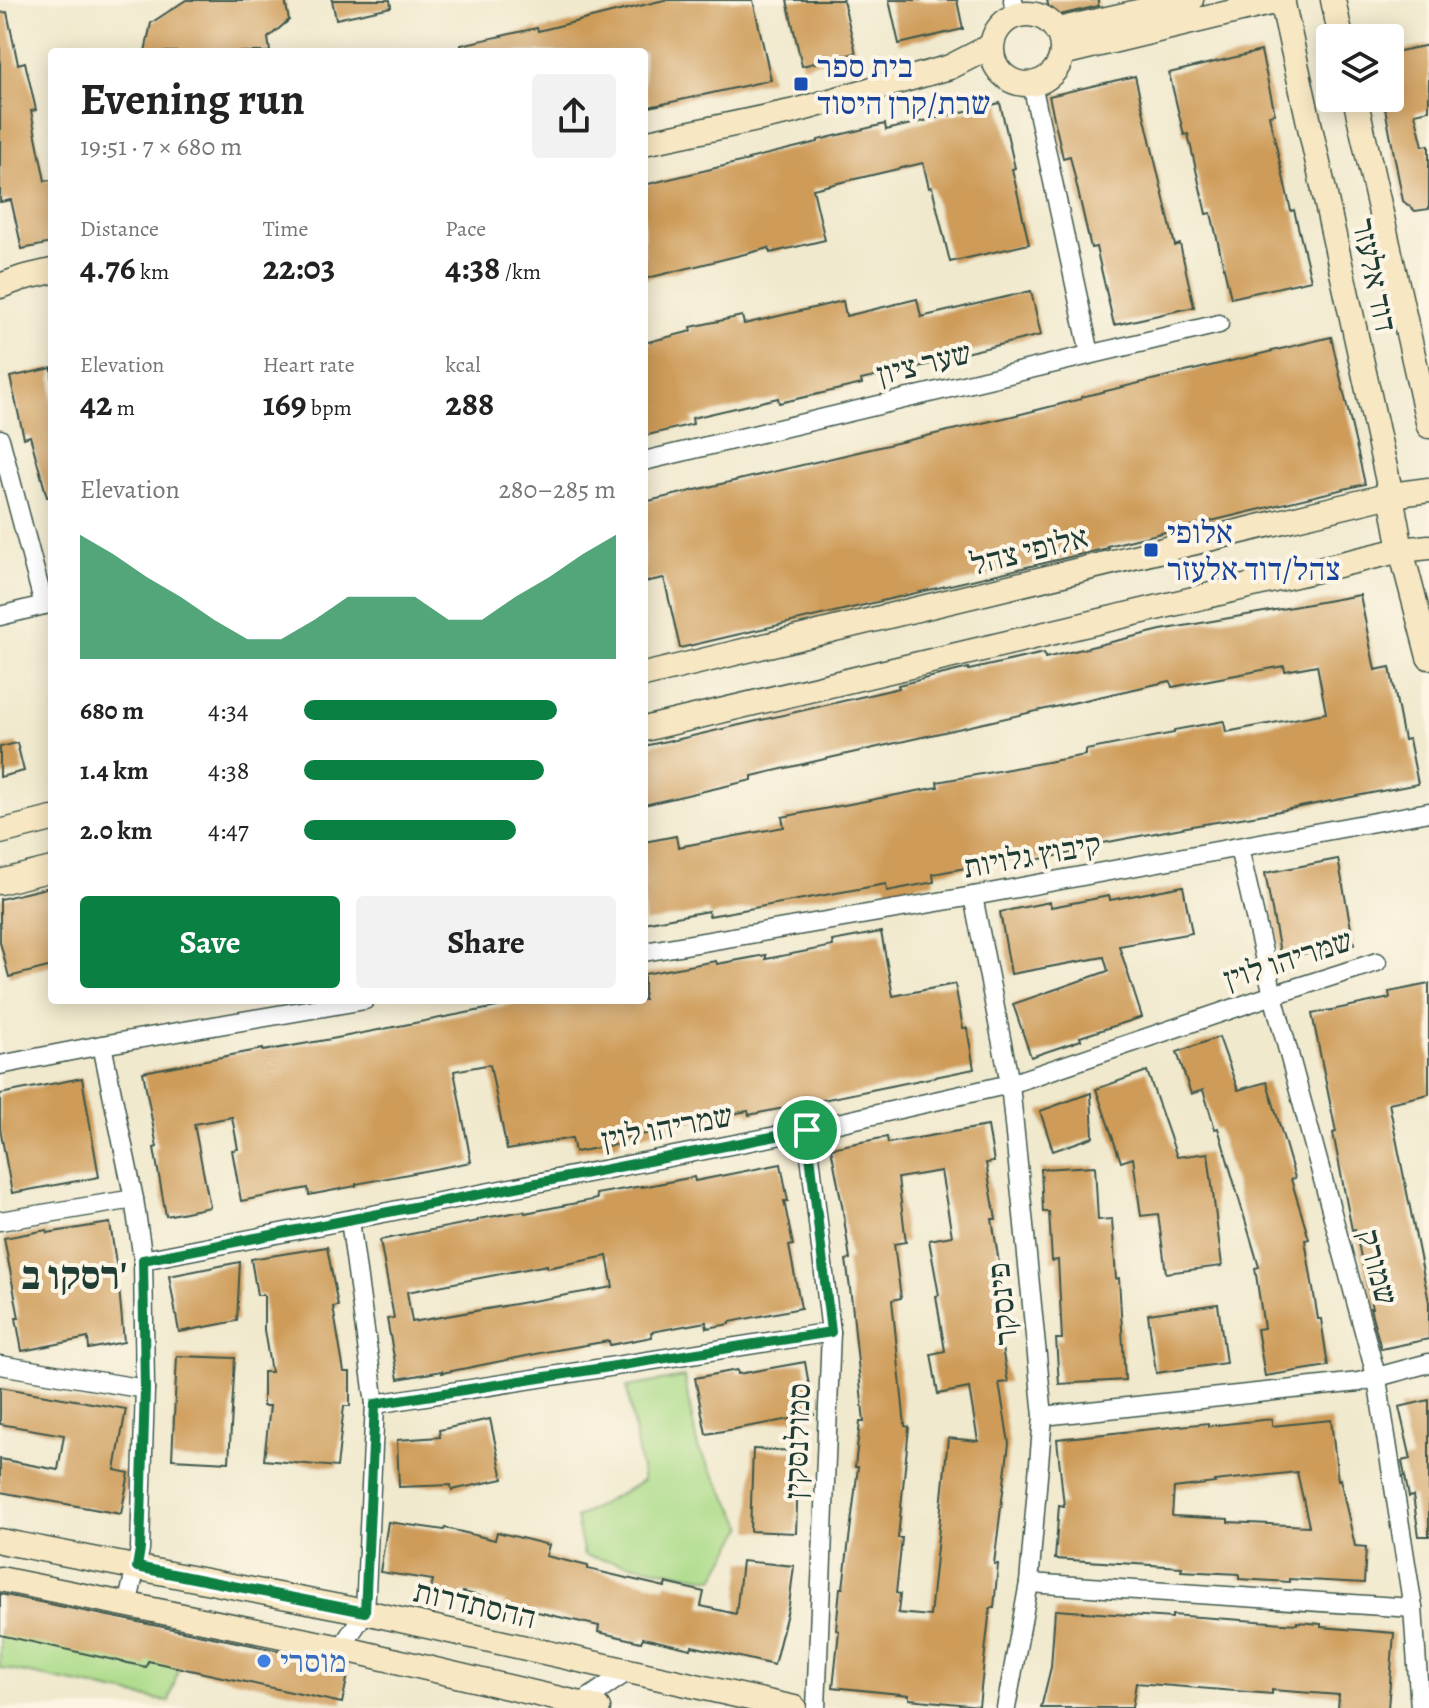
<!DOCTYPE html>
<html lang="en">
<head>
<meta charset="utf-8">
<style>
  body { margin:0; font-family:Alegreya,"Frank Ruhl Libre",serif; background:#f2f2f2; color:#222; height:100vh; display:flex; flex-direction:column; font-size:30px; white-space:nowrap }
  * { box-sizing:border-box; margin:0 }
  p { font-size:26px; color:#767676 }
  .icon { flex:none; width:44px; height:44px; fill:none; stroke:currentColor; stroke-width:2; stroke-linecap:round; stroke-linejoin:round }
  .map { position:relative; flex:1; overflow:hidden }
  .details { position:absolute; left:48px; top:48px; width:600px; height:956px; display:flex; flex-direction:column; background:#fff; border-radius:8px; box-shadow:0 4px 20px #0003 }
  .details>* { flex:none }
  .fabs { position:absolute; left:1316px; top:24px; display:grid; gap:16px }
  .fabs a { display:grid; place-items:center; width:88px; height:88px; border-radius:8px; background:#fff; box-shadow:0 4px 20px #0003; font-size:40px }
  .pin { position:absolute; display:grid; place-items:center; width:68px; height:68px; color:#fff; margin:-34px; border:4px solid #fff; border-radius:50%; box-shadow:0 2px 8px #0007 }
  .round { display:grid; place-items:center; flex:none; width:84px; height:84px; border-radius:8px; background:#f2f2f2 }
  .overview { display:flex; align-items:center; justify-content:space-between; height:136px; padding:0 32px }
  h1 { font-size:44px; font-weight:700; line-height:60px }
  .stats { display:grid; grid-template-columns:repeat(3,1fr); gap:12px; height:136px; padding:8px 32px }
  .stats div { display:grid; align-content:center }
  .stats b { font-size:34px; font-weight:700 }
  .stats small { font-size:22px; font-weight:400 }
  .stats p { font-size:22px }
  .chart { height:224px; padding:16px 32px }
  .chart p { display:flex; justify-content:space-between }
  .chart svg { width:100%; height:144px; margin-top:8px; fill:#0b8043; opacity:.7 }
  .action { display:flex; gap:16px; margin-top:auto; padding:16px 32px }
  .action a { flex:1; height:92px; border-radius:8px; background:#0b8043; color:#fff; font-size:32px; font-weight:700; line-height:92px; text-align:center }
  .action a+a { background:#f2f2f2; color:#222 }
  ul { padding:0 32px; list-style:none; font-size:26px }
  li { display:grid; grid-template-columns:128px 96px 1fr; align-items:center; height:60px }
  li i { height:20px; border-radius:10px; background:#0b8043 }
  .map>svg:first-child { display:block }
</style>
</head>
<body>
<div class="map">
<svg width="1429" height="1708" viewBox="0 0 1429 1708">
  <rect width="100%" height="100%" fill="#fcf5e5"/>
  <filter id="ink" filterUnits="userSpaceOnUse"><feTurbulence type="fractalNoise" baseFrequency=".0125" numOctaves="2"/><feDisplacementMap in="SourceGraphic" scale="16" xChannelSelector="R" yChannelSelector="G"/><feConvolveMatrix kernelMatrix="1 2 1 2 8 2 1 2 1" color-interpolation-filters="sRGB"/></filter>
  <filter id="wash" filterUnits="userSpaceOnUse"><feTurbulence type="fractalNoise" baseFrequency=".006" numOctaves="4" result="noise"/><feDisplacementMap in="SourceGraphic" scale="32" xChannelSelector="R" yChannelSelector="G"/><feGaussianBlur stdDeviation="1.8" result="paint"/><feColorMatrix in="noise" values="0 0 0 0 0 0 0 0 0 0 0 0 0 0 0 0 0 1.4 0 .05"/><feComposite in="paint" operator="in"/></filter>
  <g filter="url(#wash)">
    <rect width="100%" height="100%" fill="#f0e9cd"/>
    <g fill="#acdb89" stroke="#668c5e" stroke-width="2">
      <polygon points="684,1377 698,1448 744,1526 714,1579 584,1556 576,1518 643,1481 627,1387"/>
      <polygon points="0,1629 180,1663 169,1702 0,1668"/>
    </g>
    <g id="blocks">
      <g fill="#ce9b58" fill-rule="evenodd">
        <polygon points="186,0 285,0 289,20 268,38 270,52 145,52 151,23"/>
        <polygon points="332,0 390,0 391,7 336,19"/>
        <polygon points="664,0 753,0 771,80 649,107 644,87 644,52 461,52 461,45 537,28 538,31"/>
        <polygon points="787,0 843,0 856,53 802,66"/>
        <polygon points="889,0 957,0 963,29 899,44"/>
        <polygon points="1047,0 1098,0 1098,6 1051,17"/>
        <polygon points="7,12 18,64 25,62 36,110 31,111 45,181 52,180 52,243 22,249 11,200 0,202 0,13"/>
        <polygon points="1429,45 1429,110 1415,113 1423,146 1429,145 1429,209 1415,211 1403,201 1383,98 1390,98 1390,53"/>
        <polygon points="1261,51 1275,114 1269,115 1291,211 1294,210 1311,280 1231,298 1211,213 1206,214 1188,134 1184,135 1169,73"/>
        <polygon points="1135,76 1175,246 1180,244 1194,307 1114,325 1096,247 1091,248 1070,156 1063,158 1049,96"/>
        <polygon points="1000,103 1015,168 1012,169 1029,244 950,262 932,187 929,188 923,163 813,189 825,240 770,253 769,248 644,279 644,185 749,160 748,159 818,142 818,140 885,124 886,130"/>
        <polygon points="1031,291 1041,335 931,361 931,364 861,380 862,384 779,403 778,398 692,418 693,424 644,436 644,343 692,331 691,327 742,316 744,324 843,301 846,316 917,299 921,317"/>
        <polygon points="1331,337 1365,484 1107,546 1108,548 680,648 664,578 644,582 644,502 1021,414 1081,399 1081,397"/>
        <polygon points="52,368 52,496 47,497 30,436 24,438 10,377"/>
        <polygon points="1360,595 1375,670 1390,667 1404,740 1409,739 1418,784 1259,815 1192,826 1082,847 1083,851 1024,862 1024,857 933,874 934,882 887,891 886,884 709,916 708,911 644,923 644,842 676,836 678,847 784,827 782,817 938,787 937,782 1086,755 1086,750 1174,733 1174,730 1224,721 1226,732 1326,713 1317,665 1285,671 1284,666 1172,687 1170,681 1072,703 825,759 752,776 752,780 644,805 644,746 671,740 671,741 899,688 898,685 969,668 969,670 1044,653 1045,658 1161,630"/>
        <polygon points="17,743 24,771 0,777 0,747"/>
        <polygon points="1338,859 1354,944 1281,958 1265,873"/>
        <polygon points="1183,886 1192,933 1119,946 1142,1017 1080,1037 1081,1040 1031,1057 1013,1004 1108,971 1104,957 1011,974 1000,912 1050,902 1051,907 1109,896 1110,900"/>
        <polygon points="50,887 52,896 52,966 9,977 0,942 0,899"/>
        <polygon points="881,932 893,996 955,984 963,1028 967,1028 974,1069 749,1115 748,1111 683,1123 684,1127 619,1139 620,1144 575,1152 572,1138 507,1150 490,1065 486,1065 454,1071 471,1162 356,1184 356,1186 309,1195 308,1188 241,1201 232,1150 238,1149 232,1117 194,1124 210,1207 166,1216 154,1148 157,1147 143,1072 263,1049 263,1051 337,1038 533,1000 644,1000 644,974 716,961 717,964 766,955 766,959 833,946 832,941"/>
        <polygon points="1429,984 1429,1094 1389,1103 1429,1302 1429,1339 1381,1349 1370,1308 1372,1308 1355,1229 1352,1230 1333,1133 1336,1132 1312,1014 1390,998 1389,992"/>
        <polygon points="1219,1037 1238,1090 1267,1082 1295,1178 1291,1179 1309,1239 1305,1240 1318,1319 1321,1319 1328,1366 1265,1376 1257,1329 1264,1328 1255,1268 1259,1267 1218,1128 1215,1129 1203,1090 1191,1094 1177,1052"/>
        <polygon points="1147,1071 1177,1157 1208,1153 1222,1266 1166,1273 1158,1214 1141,1216 1133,1158 1121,1162 1096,1089"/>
        <polygon points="82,1078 99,1177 12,1193 0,1128 0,1094"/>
        <polygon points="1091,1093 1093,1137 1053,1151 1040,1111"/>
        <path d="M988 1126 994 1162 986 1163 996 1219H992L1000 1269 993 1271 1003 1324 998 1325 1008 1382 999 1383 1009 1443 994 1564H998L994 1608H990L979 1706 909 1699V1695L833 1687 839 1631 836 1630 840 1588H843L858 1467H855L860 1422H864L852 1303 846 1260 850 1259 842 1205 831 1148 887 1137 888 1143ZM941 1171 952 1236 929 1240 939 1295 936 1296 945 1351 931 1354 938 1394 969 1388 978 1441 948 1438 930 1616 898 1613 900 1594 896 1593 902 1538H898L909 1427 905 1426 892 1300 901 1298 894 1244 906 1242 898 1178Z"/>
        <path d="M781 1164 788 1201H784L793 1245 789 1246 801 1308 730 1322V1324L707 1328 706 1322 651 1332 652 1337 610 1345 609 1341 551 1351 442 1373V1371L398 1379 387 1319 394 1318 380 1240 478 1221V1219L524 1211 525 1213 597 1199 596 1194 642 1186V1187L694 1177 695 1181ZM607 1256 613 1287 412 1322 407 1292 547 1265V1268Z"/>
        <polygon points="1095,1166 1098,1220 1112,1219 1116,1279 1119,1278 1125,1380 1059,1384 1056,1339 1062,1339 1058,1260 1052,1261 1049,1212 1043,1212 1041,1169"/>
        <polygon points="110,1223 118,1277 124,1342 89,1349 88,1338 22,1351 16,1318 19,1318 4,1238 47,1230 47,1233"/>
        <polygon points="327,1247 338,1306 333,1307 344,1372 350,1372 350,1406 344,1406 337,1467 264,1460 270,1406 263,1406 263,1372 271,1372 264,1330 264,1295 257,1295 251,1259"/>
        <polygon points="240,1262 237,1321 179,1332 169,1276"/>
        <polygon points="1218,1304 1226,1363 1156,1373 1148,1314"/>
        <polygon points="177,1356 235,1358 229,1462 172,1459"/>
        <polygon points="805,1362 814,1415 706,1434 695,1378 737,1370 738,1374"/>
        <polygon points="0,1387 126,1409 115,1470 129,1473 121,1514 0,1492 0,1459 58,1470 64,1435 0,1424"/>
        <polygon points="1429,1400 1429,1536 1419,1536 1413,1496 1409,1497 1402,1461 1411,1459 1399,1407"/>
        <polygon points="490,1419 503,1479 452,1490 451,1485 399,1487 397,1440 440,1437 439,1430"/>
        <path d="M1272 1419V1426L1331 1420 1338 1480 1340 1479 1355 1546 1366 1547 1364 1583 1289 1579V1582L1239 1579V1574L1181 1571 1182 1567 1055 1559 1059 1505 1064 1506 1057 1439 1208 1423V1426ZM1297 1472 1309 1526 1228 1522V1519L1172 1516 1174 1488 1215 1483 1214 1481Z"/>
        <polygon points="753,1449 799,1451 796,1533 750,1531"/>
        <polygon points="388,1522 444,1530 445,1528 495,1540 497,1532 549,1545 546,1556 588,1566 588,1569 665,1587 666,1583 704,1592 701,1606 736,1614 742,1561 794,1566 789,1605 774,1665 692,1646 691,1649 643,1638 641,1642 598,1632 599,1626 533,1611 532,1614 504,1607 505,1602 463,1592 462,1596 431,1588 433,1580 380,1572"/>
        <polygon points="0,1594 350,1665 342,1703 148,1661 146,1667 0,1635"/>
        <polygon points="1055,1610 1172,1618 1172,1615 1297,1624 1297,1622 1321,1624 1321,1627 1394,1633 1388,1708 1338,1708 1339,1695 1272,1690 1272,1694 1136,1683 1132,1708 1041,1708 1051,1667"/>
      </g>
    </g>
  </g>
  <g filter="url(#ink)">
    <use href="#blocks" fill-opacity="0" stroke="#3e574b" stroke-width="2"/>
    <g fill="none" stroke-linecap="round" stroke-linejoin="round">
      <defs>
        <g id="street">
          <polyline points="1013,0 1016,15"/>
          <polyline points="1032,84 1090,354"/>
          <polyline points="0,439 44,605"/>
          <polyline points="644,461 1219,324"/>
          <polyline points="0,616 52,603"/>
          <polyline points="1239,848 1273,995 1377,1379 1413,1608 1420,1708"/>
          <polyline points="973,896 1010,1084 1043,1416 1029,1583 1006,1708"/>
          <polyline points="644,952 973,896 1429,812"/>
          <polyline points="102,1045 134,1199 143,1260 145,1389 140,1549 127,1606"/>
          <polyline points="0,1065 102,1045 365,1000"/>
          <polyline points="807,1130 831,1332 816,1708"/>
          <polyline points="0,1221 134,1199"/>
          <polyline points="143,1260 807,1130 1010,1084 1273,995 1377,962"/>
          <polyline points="0,1365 145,1389"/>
          <polyline points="375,1404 831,1332"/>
          <polyline points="1043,1416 1359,1382 1429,1363"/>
          <polyline points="1029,1583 1413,1608"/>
          <polyline points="341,1648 365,1612 375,1404 350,1220"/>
          <polyline points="579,1708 580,1704 628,1671"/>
        </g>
        <g id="secondary">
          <polyline points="1282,0 1391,495 1401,550 1429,657"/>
          <polyline points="1333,0 1341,38"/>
          <circle cx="1027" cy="49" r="35"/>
          <polyline points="1058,30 1191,0"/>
          <polyline points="1062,53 1283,0"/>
          <polyline points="1355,98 1429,426"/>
          <polyline points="644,143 795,111 950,67 991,46"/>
          <polyline points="0,286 22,278 52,271"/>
          <polyline points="644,675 1391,495 1429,490"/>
          <polyline points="644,729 1401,550 1429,547"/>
          <polyline points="0,832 52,819"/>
          <polyline points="0,882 52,869"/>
          <polyline points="0,1541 365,1612 794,1708"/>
          <polyline points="0,1579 341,1648 598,1708"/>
        </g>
      </defs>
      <use href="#street" stroke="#3e574b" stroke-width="21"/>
      <use href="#secondary" stroke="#3e574b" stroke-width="27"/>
      <use href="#street" stroke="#fff" stroke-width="18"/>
      <use href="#secondary" stroke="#f8e7c3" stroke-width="24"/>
    </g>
  </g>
  <g fill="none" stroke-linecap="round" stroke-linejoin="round" filter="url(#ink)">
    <defs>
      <polygon id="route" points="807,1130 831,1332 375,1404 365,1612 137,1567 140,1549 145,1389 143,1260"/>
    </defs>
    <use href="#route" stroke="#fff" stroke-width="16"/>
    <use href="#route" stroke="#0b8043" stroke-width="10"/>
  </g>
  <g fill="#1a4fb4" stroke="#fcf5e5" stroke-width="3">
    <rect x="793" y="76" width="16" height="16" rx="4"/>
    <rect x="1143" y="542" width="16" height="16" rx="4"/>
  </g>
  <circle fill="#3f7fe0" stroke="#fcf5e5" stroke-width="3" cx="264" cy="1661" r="8"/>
  <g text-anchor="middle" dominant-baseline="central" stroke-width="8" stroke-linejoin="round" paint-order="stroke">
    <g font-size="32" fill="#164399" stroke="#fcf5e5" text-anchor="start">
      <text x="817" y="66">בית ספר<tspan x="817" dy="37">שרת/קרן היסוד</tspan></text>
      <text x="1167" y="532">אלופי<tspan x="1167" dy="37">צהל/דוד אלעזר</tspan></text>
    </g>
    <g font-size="32" fill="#1f3d34" stroke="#fcf5e5">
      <text transform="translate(1375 275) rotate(78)">דוד אלעזר</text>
      <text transform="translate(924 363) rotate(-14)">שער ציון</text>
      <text transform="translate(1029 550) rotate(-14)">אלופי צהל</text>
      <text transform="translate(1032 855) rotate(-10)">קיבוץ גלויות</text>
      <text transform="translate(1288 959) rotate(-18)">שמריהו לוין</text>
      <text transform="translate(667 1127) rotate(-11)">שמריהו לוין</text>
      <text transform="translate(1378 1267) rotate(75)">שמורק</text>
      <text transform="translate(1002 1304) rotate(-96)">פינסקר</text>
      <text transform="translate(797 1441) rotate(-88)">סמולנסקין</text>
      <text transform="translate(475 1604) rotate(13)">ההסתדרות</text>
    </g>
    <g font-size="32" fill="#366cbe" stroke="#fcf5e5" text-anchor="start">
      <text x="280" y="1661">מוסרי</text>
    </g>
    <g font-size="40" font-weight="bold" fill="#1f3d34" stroke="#fcf5e5">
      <text x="74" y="1275">רסקו ב'</text>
    </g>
  </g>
</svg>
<div class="fabs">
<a><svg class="icon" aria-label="layers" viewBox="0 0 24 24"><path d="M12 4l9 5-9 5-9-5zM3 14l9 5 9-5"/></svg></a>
</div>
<div class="pin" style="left:807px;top:1130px;background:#1e9e55"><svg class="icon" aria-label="arrive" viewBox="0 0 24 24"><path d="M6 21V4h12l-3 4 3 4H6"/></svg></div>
<section class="details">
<div class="overview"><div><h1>Evening run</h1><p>19:51 · 7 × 680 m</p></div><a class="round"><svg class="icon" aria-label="share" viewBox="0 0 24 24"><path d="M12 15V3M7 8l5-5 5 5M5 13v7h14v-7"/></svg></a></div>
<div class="stats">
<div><p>Distance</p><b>4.76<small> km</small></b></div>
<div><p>Time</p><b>22:03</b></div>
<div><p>Pace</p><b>4:38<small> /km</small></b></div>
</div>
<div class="stats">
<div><p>Elevation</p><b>42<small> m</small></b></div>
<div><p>Heart rate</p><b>169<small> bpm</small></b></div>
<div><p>kcal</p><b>288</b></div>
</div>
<div class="chart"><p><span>Elevation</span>280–285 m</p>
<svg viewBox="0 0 160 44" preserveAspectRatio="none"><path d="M0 44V6L10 12L20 19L30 25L40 32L50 38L60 38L70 32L80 25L90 25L100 25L110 32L120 32L130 25L140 19L150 12L160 6V44z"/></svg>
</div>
<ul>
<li><b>680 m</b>4:34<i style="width:81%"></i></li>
<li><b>1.4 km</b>4:38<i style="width:77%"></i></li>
<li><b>2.0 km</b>4:47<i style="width:68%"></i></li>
</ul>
<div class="action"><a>Save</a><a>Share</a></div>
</section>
</div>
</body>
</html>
